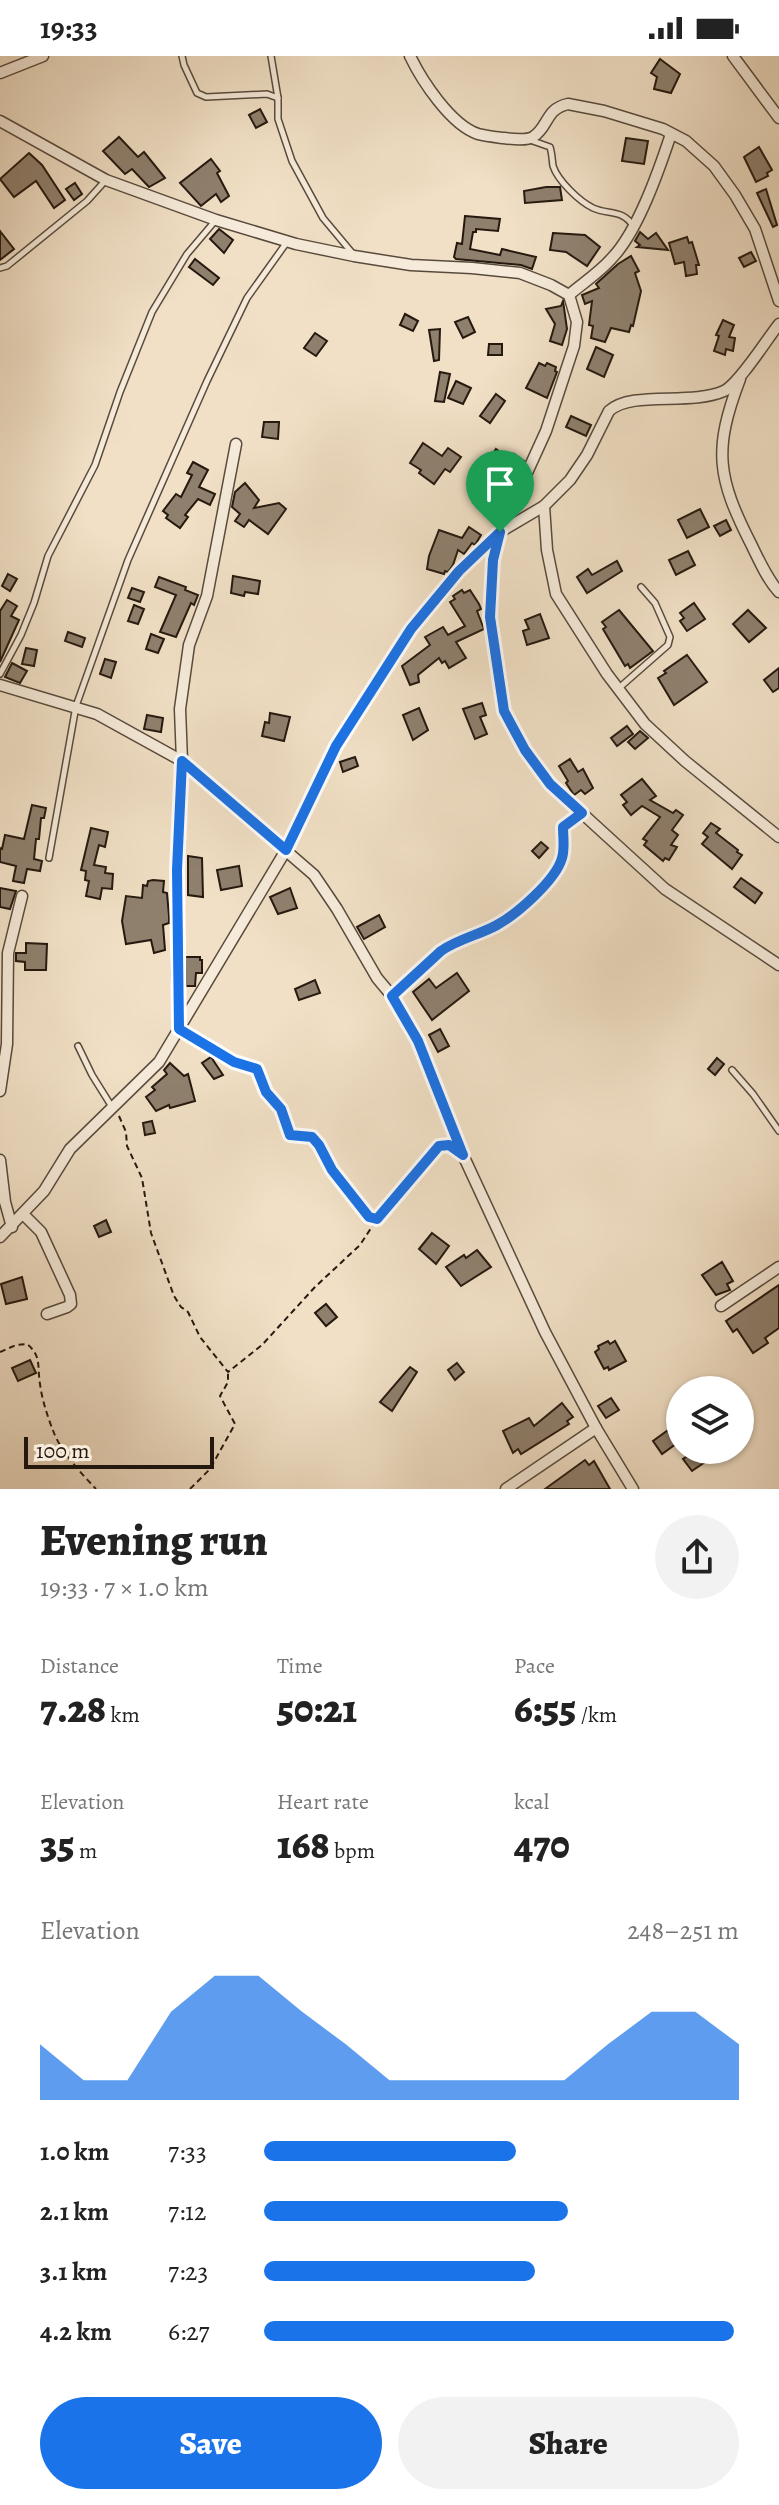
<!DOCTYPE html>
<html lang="en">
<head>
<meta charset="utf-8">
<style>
  body { margin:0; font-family:Alegreya,serif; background:#f2f2f2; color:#222; height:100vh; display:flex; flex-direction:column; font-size:30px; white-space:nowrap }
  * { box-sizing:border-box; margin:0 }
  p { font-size:26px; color:#767676 }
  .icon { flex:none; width:44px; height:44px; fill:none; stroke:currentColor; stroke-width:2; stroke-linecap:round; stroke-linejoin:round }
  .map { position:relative; height:1433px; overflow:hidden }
  .side { display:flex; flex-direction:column; background:#fff; flex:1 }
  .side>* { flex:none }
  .controls { position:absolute; left:666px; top:1320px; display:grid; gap:16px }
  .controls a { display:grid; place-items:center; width:88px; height:88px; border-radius:50%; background:#fff; box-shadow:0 2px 6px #0004; font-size:40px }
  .scale { position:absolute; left:24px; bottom:20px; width:190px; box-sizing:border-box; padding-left:8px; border:4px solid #25190f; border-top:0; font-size:22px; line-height:28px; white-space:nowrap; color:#25190f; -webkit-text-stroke:6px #f6ebda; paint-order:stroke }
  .pin { position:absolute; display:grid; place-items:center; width:68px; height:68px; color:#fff; margin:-82px -34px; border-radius:50% 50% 50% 0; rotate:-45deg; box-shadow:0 0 8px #0007 }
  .pin .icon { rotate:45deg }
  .round { display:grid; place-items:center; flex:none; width:84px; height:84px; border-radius:42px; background:#f2f2f2 }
  .headline { display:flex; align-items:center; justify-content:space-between; height:136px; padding:0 40px }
  h1 { font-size:44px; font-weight:800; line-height:60px }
  .figures { display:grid; grid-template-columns:repeat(3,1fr); gap:12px; height:136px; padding:8px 40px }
  .figures div { display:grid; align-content:center }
  .figures b { font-size:40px; font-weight:800 }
  .figures small { font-size:22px; font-weight:400 }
  .figures p { font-size:22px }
  .chart { height:224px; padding:16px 40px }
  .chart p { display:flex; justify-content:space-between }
  .chart svg { width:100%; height:144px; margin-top:8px; fill:#1a73e8; opacity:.7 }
  .button { display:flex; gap:16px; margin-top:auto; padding:16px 40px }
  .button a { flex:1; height:92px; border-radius:48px; background:#1a73e8; color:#fff; font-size:32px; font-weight:800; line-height:92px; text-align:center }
  .button a+a { background:#f2f2f2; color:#222 }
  ul { padding:0 40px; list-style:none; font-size:26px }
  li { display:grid; grid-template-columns:128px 96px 1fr; align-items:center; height:60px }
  li i { height:20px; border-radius:10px; background:#1a73e8 }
  .status { display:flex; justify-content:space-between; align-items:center; height:56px; padding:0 40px; background:#fff; direction:ltr }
  .status svg { height:22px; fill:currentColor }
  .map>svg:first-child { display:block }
</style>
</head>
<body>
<div class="status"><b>19:33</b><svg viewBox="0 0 49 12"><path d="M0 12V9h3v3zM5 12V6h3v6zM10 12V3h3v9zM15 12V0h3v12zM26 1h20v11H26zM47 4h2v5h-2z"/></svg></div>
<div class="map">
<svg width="779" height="1433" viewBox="0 0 779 1433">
  <rect width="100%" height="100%" fill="#f1e0c6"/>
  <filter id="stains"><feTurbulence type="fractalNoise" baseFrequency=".0025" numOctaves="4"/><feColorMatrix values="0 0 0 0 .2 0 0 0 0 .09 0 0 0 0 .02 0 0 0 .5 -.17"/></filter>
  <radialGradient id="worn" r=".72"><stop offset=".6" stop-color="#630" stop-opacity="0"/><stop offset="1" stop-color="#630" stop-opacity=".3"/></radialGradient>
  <g fill="#8f806e" stroke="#25190f" stroke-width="2">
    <polygon points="660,3 680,18 671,37 654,33 657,21 651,17"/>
    <polygon points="260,53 267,66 256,72 249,59"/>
    <polygon points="119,81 138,101 144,96 165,122 149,131 132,113 125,118 103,95"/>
    <polygon points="626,82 648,85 644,108 622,105"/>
    <polygon points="759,91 772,114 767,117 768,120 756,126 744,101"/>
    <polygon points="29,97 42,109 65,144 54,152 36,125 14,141 0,123"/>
    <polygon points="211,103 220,115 217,117 229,140 221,146 216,138 201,150 180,127"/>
    <polygon points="75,127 82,138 74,144 66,133"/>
    <polygon points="546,131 560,131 562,144 525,147 524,135"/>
    <polygon points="766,133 777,169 773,171 757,137"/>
    <polygon points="465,160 500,163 498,175 476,173 476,176 473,176 470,193 500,199 502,193 536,201 532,213 521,209 456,203 454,201 457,187 462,188"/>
    <polygon points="219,173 233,184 224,197 210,183"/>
    <polygon points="0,175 14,193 0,204"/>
    <polygon points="640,176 648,183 656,177 668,194 637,191 640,189 635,185"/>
    <polygon points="553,177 585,179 600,191 587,210 566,196 550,194"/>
    <polygon points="687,181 689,187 692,186 699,209 696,209 697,218 686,220 684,206 675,208 669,187"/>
    <polygon points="751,196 756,205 744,211 739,202"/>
    <polygon points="631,200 639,215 635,217 641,235 633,270 631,269 629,276 611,272 605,286 591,282 593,270 589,269 592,245 585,248 582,239 599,232 596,228 618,208"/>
    <polygon points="195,203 219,222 213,229 189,211"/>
    <polygon points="563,245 567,273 562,289 550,285 555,268 546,253 561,250"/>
    <polygon points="405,258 418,265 413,275 400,269"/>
    <polygon points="468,261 475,276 463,282 455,266"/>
    <polygon points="723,264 734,269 729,281 735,282 733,295 726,293 725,299 714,295 719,280 716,279"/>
    <polygon points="440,273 439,304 434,305 429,274"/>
    <polygon points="315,277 327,285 316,300 304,292"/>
    <polygon points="489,288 502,288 502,299 488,299"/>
    <polygon points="596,291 613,299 604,321 587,313"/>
    <polygon points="539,307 545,310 547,307 556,311 555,315 557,316 547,342 526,332"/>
    <polygon points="440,316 450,318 444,346 435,345"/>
    <polygon points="456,325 471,332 463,348 448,342"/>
    <polygon points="496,338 505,345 490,367 480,360"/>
    <polygon points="571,360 591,369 586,380 566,371"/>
    <polygon points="264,366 279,366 278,383 262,381"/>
    <polygon points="423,387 442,400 448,392 461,401 450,416 445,413 434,428 419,417 421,414 410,407"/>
    <polygon points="496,393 511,403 514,398 524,405 510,435 500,428 507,418 489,404"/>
    <polygon points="193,406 208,414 199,431 215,438 210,449 198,443 185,459 188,461 180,472 166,462 168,459 163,455 176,438 181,441 192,419 187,417"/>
    <polygon points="245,427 259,444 254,452 279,447 286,453 268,478 249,464 244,471 235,465 240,458 232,451 235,436"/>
    <polygon points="700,453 709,471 687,482 678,464"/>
    <polygon points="726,464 731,474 720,480 714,470"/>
    <polygon points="469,471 481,479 475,489 472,487 464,498 458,494 453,509 448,516 445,515 444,518 427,513 429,500 439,474 462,482"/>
    <polygon points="688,495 695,509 676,519 669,504"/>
    <polygon points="617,505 622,515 587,537 577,521 588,513 592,519"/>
    <polygon points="8,518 17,523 10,535 2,530"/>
    <polygon points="233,520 260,525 258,538 245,536 244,540 231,537"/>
    <polygon points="159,521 186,531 185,534 198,539 194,549 191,547 176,581 160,576 176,539 155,531"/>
    <polygon points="132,532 144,536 140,546 128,542"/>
    <polygon points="462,534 464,537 470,534 479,548 481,553 477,555 484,573 456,586 466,602 449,612 445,605 442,607 439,602 418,619 419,626 410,629 402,610 430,589 425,581 443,571 448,579 465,570 450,546 455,543 453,540"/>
    <polygon points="7,544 17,550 11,560 19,564 0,606 0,555"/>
    <polygon points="694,547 705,563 687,575 680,565 684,562 680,557"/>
    <polygon points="134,549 144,553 138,568 128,565"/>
    <polygon points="619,554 653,595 630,612 628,608 625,610 603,573 606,571 602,566"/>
    <polygon points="748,554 766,572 749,586 733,568"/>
    <polygon points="540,558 549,582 527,589 523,575 529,573 525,564"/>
    <polygon points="68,576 85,582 82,591 65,585"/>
    <polygon points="151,578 164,583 158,597 146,593"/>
    <polygon points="26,592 37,594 34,610 22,608"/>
    <polygon points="687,599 707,626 674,649 658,622 666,617 664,615"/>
    <polygon points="105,603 116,606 111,622 100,618"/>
    <polygon points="12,607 27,615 20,627 5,621"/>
    <polygon points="779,612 779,632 773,636 764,624"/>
    <polygon points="482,647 486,659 480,661 487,678 475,683 463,653"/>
    <polygon points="419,652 428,674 413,684 403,659"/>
    <polygon points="270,657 290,661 284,685 262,680 265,666 269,667"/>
    <polygon points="147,659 163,662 161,676 144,673"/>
    <polygon points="627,670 633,678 617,690 611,682"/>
    <polygon points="640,675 648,682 635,693 628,686"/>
    <polygon points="355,701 358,710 343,716 340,706"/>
    <polygon points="570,703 578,716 583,713 593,732 585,738 581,734 574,739 566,727 568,725 559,710"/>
    <polygon points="642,723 656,740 650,744 673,757 676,754 683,759 672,774 678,779 671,789 677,791 669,804 665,802 663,805 644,789 647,785 643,783 660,761 642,750 631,759 623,749 627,746 621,739"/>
    <polygon points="32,749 46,752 44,762 41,762 39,783 36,783 34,803 42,805 40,815 27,813 24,827 13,825 16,810 0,806 0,792 2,793 5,779 24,783"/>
    <polygon points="711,767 720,773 716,777 738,794 737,796 742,799 732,813 702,788 708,781 703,777"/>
    <polygon points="91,772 108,776 105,791 99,789 94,809 106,811 105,817 113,818 112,833 102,832 100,843 86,840 89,825 85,824 86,815 81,814"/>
    <polygon points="541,786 548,792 539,802 532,795"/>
    <polygon points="188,800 202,802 203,841 188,839"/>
    <polygon points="239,810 242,830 221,834 217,814"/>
    <polygon points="741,822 762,837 755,847 734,831"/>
    <polygon points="153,824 164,825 163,836 167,837 169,860 169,867 163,869 165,894 154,897 151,884 126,888 122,865 126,840 142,842 143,829 147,830 148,825"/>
    <polygon points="0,832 16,835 10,853 0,851"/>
    <polygon points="290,832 297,852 278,858 270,841"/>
    <polygon points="379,859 385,871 364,883 357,871"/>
    <polygon points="26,887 47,888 46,914 25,914 25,906 16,905 16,897 26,897"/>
    <polygon points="185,901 200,901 200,904 202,904 202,917 196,917 195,930 186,930"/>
    <polygon points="457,917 469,935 432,964 413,936 429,923 436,932"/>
    <polygon points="315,924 320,937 299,944 295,933"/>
    <polygon points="440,973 449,990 438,996 429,979"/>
    <polygon points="211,1001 223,1019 214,1023 202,1007"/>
    <polygon points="717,1002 724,1008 715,1019 708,1013"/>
    <polygon points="170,1007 184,1020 188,1018 195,1045 170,1052 169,1049 156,1055 146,1041 155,1034 152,1031 167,1018 164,1014"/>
    <polygon points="152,1065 155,1077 145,1079 143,1067"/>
    <polygon points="106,1164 111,1176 99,1181 94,1170"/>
    <polygon points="432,1177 449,1190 436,1208 419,1193"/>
    <polygon points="477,1194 491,1211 461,1230 446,1211 464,1199 466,1202"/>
    <polygon points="722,1206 733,1225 727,1228 730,1234 716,1239 702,1219"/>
    <polygon points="22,1221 27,1243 6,1248 1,1228"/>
    <polygon points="779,1229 779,1272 765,1282 768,1287 753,1297 737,1273 733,1276 726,1265"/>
    <polygon points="326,1248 337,1261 326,1270 315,1257"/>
    <polygon points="608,1285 610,1288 615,1285 626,1305 609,1314 608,1311 604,1313 595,1296 599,1293 598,1290"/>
    <polygon points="30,1304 36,1317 18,1325 12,1312"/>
    <polygon points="457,1307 464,1316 455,1324 448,1314"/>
    <polygon points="410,1311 417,1316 392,1355 380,1346"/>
    <polygon points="611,1342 619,1354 606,1362 598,1350"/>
    <polygon points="562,1347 573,1361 567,1365 569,1368 521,1398 518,1393 513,1397 503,1375 529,1362 534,1370"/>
    <polygon points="671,1372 680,1385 662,1398 653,1385"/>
    <polygon points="696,1394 705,1406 692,1415 683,1403"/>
    <polygon points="585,1404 589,1409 594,1405 610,1433 545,1433"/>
  </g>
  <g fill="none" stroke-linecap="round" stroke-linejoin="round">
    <defs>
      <g id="lane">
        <polyline points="182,0 184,9 197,37 206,41 267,38 278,42"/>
        <polyline points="271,0 278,42 278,63 292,105 323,162 354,199"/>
        <path d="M530 84 550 91C552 97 552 103 553 110 558 125 579 145 593 152 608 159 623 153 633 170"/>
        <polyline points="0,212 7,210 87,145 105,125"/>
        <polyline points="0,618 21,579 34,547 48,500 95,409 120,336 152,256 187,198 215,165"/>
        <polyline points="619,632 668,589 670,581 655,547 641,531"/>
        <polyline points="49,802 76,650 128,504 207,325 247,242 287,186"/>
        <polyline points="392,940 449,890 499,868 552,822 561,807 564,795 563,771 582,757"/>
        <polyline points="78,990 92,1019 112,1051"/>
        <polyline points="732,1014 753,1038 779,1075"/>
      </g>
      <g id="street">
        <path d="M410 0C422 25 451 69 478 78 486 80 495 81 503 82 511 83 526 85 533 81 549 71 545 53 568 48L604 55 663 73 686 85 714 110 735 139 755 173 779 245"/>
        <polyline points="733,0 779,62"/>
        <polyline points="0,17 43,0"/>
        <polyline points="0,65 106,124 216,164 296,188 354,200 411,209 472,212 520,217 551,229 569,239 577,266 574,290 546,375 500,476 493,504 490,561 504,655 525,694 550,728 665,833 779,909"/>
        <path d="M569 239C583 227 600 216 612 202 638 175 659 114 671 78"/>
        <path d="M740 323C713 394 717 421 751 488 759 504 767 523 779 536"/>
        <polyline points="544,450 547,494 556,538 607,618 645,668 685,705 779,781"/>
        <polyline points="0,629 97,658 182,705 314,819 337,853 377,922 392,940 418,985 463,1099 545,1276 596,1372 633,1433"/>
        <polyline points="179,971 177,917 177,814 182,705 180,653 189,589 207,540 236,388"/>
        <polyline points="0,1035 7,988 8,897 22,840"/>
        <polyline points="0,1104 5,1146 12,1171"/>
        <polyline points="23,1158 41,1176 70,1239 71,1248 67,1251 47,1258"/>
        <path d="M0 1181 44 1135 70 1093 159 1006 286 794 336 690 411 573 459 515 500 476 544 450 570 424 587 399 609 355C632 334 690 350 724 335 739 328 767 283 779 268"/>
        <polyline points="721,1250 779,1211"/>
        <polyline points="506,1433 596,1372"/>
      </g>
    </defs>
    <use href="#lane" stroke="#584b3d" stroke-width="8"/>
    <use href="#street" stroke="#584b3d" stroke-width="13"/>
    <g stroke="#25190f" stroke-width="2" stroke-dasharray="6 4" stroke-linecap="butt">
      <polyline points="188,978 234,1006 257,1013 266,1036 281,1053 290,1079 312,1081 319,1089 332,1114 369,1161 377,1163 385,1155 431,1097 439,1090 445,1089"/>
      <polyline points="119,1060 126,1076 127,1090 142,1122 151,1177 174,1240 181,1251 188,1256 200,1281 228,1316 262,1289 315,1231 360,1189 377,1163"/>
      <path d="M0 1296 16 1289 27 1288C42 1300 37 1311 40 1328 42 1344 48 1362 54 1377 62 1397 81 1417 96 1433"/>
      <polyline points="190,1433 210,1413 235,1368 220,1340 228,1326 228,1316"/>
    </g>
    <use href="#lane" stroke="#f6ebda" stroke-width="5"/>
    <use href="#street" stroke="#f6ebda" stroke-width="10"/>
  </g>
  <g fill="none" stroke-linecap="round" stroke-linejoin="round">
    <defs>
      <path id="route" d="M500 476 493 504 490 561 504 655 525 694 550 728 582 757 563 771C563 782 565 792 562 802 556 824 517 858 497 869 479 879 458 883 441 895L392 940 418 985 463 1099 449 1089 439 1090 377 1163 369 1161 332 1114 319 1089 312 1081 290 1079 281 1053 266 1036 257 1013 234 1006 179 973 177 814 182 705 286 794 336 690 411 573 459 515Z"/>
    </defs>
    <use href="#route" stroke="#fff" stroke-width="16"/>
    <use href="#route" stroke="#1a73e8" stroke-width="10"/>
  </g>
  <rect width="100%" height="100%" filter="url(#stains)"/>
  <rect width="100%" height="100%" fill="url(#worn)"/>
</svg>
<div class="controls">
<a><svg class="icon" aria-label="layers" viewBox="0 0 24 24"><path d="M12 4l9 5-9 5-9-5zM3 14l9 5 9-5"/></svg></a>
</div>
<div class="scale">100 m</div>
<div class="pin" style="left:500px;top:476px;background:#1e9e55"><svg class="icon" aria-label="arrive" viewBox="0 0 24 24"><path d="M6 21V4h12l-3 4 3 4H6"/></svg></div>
</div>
<section class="side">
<div class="headline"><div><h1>Evening run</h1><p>19:33 · 7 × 1.0 km</p></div><a class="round"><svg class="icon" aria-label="share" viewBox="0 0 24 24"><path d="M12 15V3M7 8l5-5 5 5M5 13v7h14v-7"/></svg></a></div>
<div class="figures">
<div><p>Distance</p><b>7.28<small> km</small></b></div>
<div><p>Time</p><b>50:21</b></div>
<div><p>Pace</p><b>6:55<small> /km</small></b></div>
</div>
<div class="figures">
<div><p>Elevation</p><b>35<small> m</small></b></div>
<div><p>Heart rate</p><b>168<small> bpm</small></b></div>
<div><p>kcal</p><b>470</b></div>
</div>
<div class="chart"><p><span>Elevation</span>248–251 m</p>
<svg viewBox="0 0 160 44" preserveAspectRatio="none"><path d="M0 44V27L10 38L20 38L30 17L40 6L50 6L60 17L70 27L80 38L90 38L100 38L110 38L120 38L130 27L140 17L150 17L160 27V44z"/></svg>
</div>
<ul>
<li><b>1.0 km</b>7:33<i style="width:53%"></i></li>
<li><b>2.1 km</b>7:12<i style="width:64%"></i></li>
<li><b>3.1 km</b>7:23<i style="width:57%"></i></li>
<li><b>4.2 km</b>6:27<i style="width:99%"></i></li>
</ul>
<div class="button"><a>Save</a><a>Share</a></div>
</section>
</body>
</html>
